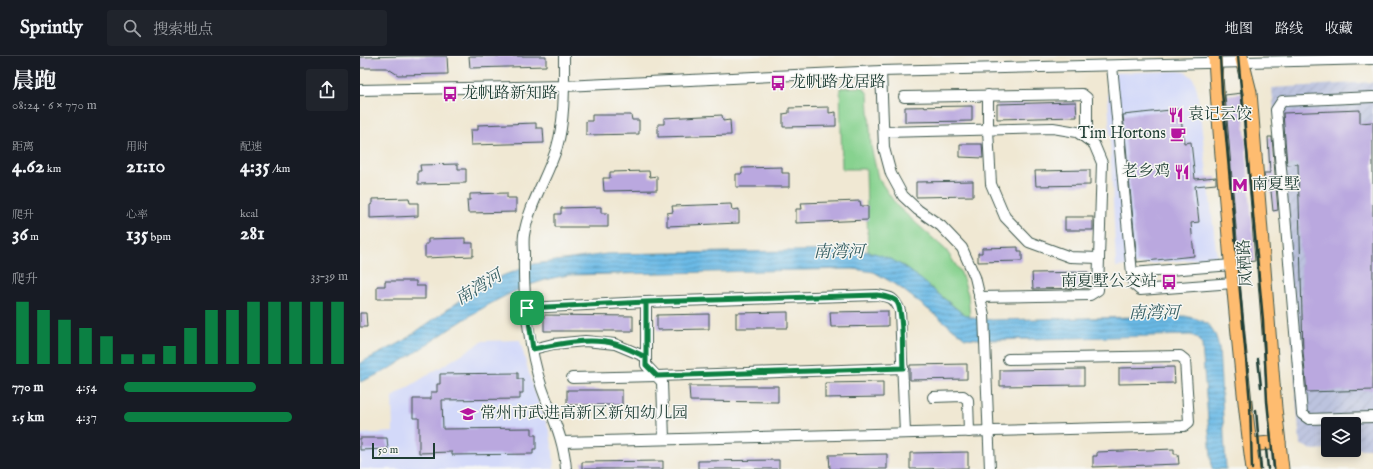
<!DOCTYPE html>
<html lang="zh">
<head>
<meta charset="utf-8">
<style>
  body { margin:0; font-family:"IM FELL English","Noto Serif SC",serif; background:#20242c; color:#f1f3f6; height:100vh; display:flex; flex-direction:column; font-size:15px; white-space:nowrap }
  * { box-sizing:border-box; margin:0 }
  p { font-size:13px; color:#9ea1a6 }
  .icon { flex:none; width:22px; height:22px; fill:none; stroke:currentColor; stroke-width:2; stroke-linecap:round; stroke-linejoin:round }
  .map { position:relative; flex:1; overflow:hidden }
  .sheet { display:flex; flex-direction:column; background:#171b24; width:360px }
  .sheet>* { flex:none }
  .buttons { position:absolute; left:961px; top:361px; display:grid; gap:8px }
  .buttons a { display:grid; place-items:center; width:40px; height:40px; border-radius:4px; background:#171b24; box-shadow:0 2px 10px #0003; font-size:20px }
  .scale { position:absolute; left:12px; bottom:10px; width:63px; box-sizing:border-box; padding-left:4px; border:2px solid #1f3d34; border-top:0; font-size:11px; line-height:14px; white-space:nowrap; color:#1f3d34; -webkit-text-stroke:3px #f6f6f2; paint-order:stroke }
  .pin { position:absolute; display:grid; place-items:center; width:34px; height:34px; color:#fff; margin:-17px; border-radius:8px; box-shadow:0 2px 6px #0006 }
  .round { display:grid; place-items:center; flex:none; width:42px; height:42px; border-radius:4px; background:#20242c }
  .head { display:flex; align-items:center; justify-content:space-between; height:68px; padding:0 12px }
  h1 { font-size:22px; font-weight:700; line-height:30px }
  .metrics { display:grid; grid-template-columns:repeat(3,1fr); gap:6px; height:68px; padding:4px 12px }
  .metrics div { display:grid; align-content:center }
  .metrics b { font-size:20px; font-weight:700 }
  .metrics small { font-size:11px; font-weight:400 }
  .metrics p { font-size:11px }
  .chart { height:112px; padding:8px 12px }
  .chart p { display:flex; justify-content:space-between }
  .chart svg { width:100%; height:72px; margin-top:4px; stroke:#0b8043; stroke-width:6 }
  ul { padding:0 12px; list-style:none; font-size:13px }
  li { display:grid; grid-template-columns:64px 48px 1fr; align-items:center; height:30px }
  li i { height:10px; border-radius:5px; background:#0b8043 }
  header { display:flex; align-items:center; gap:24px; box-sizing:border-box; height:56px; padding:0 20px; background:#171b24; border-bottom:1px solid #363941 }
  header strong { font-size:19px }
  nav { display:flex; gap:22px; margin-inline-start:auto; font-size:14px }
  .search { width:280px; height:36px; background:#20242c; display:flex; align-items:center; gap:10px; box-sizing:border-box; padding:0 14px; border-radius:4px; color:#9ea1a6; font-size:15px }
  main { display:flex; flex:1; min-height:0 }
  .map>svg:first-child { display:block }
</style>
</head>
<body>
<header>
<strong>Sprintly</strong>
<div class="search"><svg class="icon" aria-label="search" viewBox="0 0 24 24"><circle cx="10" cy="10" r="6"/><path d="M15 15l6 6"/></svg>搜索地点</div>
<nav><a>地图</a><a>路线</a><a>收藏</a></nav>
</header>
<main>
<section class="sheet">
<div class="head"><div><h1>晨跑</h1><p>08:24 · 6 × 770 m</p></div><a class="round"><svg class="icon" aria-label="share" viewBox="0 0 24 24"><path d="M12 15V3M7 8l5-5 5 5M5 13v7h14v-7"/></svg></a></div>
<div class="metrics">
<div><p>距离</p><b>4.62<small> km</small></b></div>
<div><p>用时</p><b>21:10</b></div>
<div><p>配速</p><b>4:35<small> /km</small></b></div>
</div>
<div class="metrics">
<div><p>爬升</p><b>36<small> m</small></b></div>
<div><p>心率</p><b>135<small> bpm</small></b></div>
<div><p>kcal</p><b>281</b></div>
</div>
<div class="chart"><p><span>爬升</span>33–39 m</p>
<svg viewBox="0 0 160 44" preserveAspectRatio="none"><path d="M5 44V6M15 44V11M25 44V17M35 44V22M45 44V27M55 44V38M65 44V38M75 44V33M85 44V22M95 44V11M105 44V11M115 44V6M125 44V6M135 44V6M145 44V6M155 44V6"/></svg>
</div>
<ul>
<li><b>770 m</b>4:54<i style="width:59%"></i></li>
<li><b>1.5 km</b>4:37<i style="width:75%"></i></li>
</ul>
</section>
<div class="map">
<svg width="1013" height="413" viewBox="0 0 1013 413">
  <defs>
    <pattern id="industrial-furrows" width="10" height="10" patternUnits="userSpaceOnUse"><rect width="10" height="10" fill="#bcc3de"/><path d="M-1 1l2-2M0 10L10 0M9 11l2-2" fill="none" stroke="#a1a8bf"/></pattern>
    <pattern id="water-rules" width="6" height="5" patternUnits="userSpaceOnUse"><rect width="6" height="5" fill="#6bbae6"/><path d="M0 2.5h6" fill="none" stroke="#5798bb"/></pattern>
  </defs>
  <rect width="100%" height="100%" fill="#f6f6f2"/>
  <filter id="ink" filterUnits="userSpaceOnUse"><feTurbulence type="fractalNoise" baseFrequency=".025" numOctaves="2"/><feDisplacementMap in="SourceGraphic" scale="8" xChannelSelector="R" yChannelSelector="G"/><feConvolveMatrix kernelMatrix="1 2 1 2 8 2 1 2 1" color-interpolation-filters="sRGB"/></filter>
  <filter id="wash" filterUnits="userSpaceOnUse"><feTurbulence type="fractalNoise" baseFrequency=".012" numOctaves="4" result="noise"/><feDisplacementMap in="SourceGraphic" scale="16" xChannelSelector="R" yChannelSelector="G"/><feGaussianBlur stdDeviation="0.9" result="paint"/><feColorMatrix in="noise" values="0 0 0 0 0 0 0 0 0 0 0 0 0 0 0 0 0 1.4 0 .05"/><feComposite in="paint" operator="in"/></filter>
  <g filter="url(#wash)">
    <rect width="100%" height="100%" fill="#f0e8d3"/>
    <g fill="#d3d9f9">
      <polygon points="818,15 826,16 833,22 837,33 857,201 756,211 747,17"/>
      <polygon points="160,284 173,332 190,377 193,396 194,413 0,413 0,378 33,376 32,341 123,285"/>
    </g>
    <polygon fill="url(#industrial-furrows)" points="1013,26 1013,393 994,393 994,368 968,368 968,393 952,394 940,388 912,32"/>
    <polygon fill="#87d28f" stroke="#538862" points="503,31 508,38 511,90 518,122 537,150 586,194 601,217 608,238 610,261 601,256 544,210 525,201 508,195 506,113 482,113 480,32"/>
    <path fill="url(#water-rules)" stroke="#457c8d" d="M494 194C533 196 554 218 582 241 592 249 601 258 613 262 619 264 626 263 632 264L825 260C848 265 854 269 859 292L866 413H852L842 289 838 282 831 279 632 284 605 282 538 230 514 216 493 213 208 219C143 229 90 275 36 309 25 316 12 321 0 326V307L40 287 108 239 142 220 174 208 247 198Z"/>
    <g id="blocks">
      <g fill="#baa8df">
        <polygon points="49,0 87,0 88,18 38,19 27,12 0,12 0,1"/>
        <polygon points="109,0 186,0 186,10 110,12"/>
        <polygon points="882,37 895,205 879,207 865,39"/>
        <polygon points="716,46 717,61 637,63 637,48"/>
        <polygon points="612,50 612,65 545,66 545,51"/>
        <polygon points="469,51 469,57 476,56 476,70 423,71 423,58 429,57 429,52"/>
        <polygon points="820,53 824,87 831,86 835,123 856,121 856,128 835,130 839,166 831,167 834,200 777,206 763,59"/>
        <polygon points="1000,54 1000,67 1013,66 1013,334 947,336 943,296 938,108 927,109 923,57"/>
        <polygon points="232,59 271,59 272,64 279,64 279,78 226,79 226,65 232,65"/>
        <polygon points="362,59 363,65 370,64 371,79 298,81 298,68 304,68 304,62"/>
        <polygon points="176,67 176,72 183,72 184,87 111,89 110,74 118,74 118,69"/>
        <polygon points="908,81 912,81 918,154 913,155 910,125 905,126 904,117 910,117"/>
        <polygon points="600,88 622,88 623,102 600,101"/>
        <polygon points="98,108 98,113 106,113 106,127 58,128 58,115 61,115 60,109"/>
        <polygon points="422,111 422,117 429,117 429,131 376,131 376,118 382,118 382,112"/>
        <polygon points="730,114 730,129 676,130 675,115"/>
        <polygon points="289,115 290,121 297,120 297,134 244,135 243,122 250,122 250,116"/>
        <polygon points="613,125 613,140 556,141 556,126"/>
        <polygon points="147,137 147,142 156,142 156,156 108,157 107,144 110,144 110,138"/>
        <polygon points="49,142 50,147 58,147 58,160 10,162 10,149 12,148 12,143"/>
        <polygon points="500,145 501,150 508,150 508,164 436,167 436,153 442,153 441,147"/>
        <polygon points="371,148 372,154 379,153 379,167 307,170 307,157 313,156 312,150"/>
        <polygon points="241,151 241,157 248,157 248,171 195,171 195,158 201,158 201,152"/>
        <rect x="705" y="161" width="28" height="13"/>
        <polygon points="105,182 105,187 113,187 113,200 65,202 65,188 68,188 68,183"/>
        <polygon points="658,191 658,195 662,195 662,205 618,206 618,197 622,197 622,192"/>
        <polygon points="728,216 728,232 673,233 672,217"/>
        <polygon points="25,225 56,225 56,230 65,230 65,243 17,243 17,230 25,230"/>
        <polygon points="528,255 528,270 471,271 470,256"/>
        <polygon points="428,256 428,272 376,272 376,257"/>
        <polygon points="0,257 6,257 7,271 0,271"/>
        <polygon points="349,258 349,273 297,274 297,259"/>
        <polygon points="184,259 273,260 273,275 184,275"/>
        <polygon points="607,308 607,323 550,324 550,309"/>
        <polygon points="814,311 815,327 759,328 759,312"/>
        <polygon points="724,313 724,329 640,330 640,314"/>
        <polygon points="158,317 158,323 163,323 163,337 160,337 160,343 82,344 83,373 172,372 172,379 176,379 176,393 173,393 173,398 92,399 92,396 59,397 59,362 53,362 53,343 71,343 71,336 77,336 77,328 80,328 80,318"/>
        <polygon points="523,326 523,341 465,342 465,327"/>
        <polygon points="329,330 418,330 418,346 330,345"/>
        <rect x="207" y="334" width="55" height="15"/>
        <polygon points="0,382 27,382 28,393 0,394"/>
        <polygon points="814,393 814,398 818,398 819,408 733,411 733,400 737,400 737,396"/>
        <polygon points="608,396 608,412 550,413 550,397"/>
        <polygon points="527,398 527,413 470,413 469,399"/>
        <polygon points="419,404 419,413 338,413 338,405"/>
        <polygon points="303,405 303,413 222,413 222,406"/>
      </g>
    </g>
  </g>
  <g filter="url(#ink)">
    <use href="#blocks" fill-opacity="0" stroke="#3e574c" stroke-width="1"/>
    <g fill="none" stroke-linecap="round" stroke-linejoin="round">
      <defs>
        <g id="minor">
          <path d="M204 0C204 28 205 64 197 91 188 120 169 148 164 179 163 185 164 193 164 200 163 239 169 295 182 332 192 360 204 383 206 413"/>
          <polyline points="752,10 773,228 780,234 873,227"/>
          <polyline points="521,15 524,92 531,118 543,140 558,154 581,170 602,192 615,221 624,259 630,413"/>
          <polyline points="0,34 204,30 521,15 1013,3"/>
          <polyline points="628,39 628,74 631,128 645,161 669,186 710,201 739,202"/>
          <polyline points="544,41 722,38 727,42 727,83"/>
          <polyline points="1013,41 922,45 916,54 942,358 949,363 1013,361"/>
          <polyline points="524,76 693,72 717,76 734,88 742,107 738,234 730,239 619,241"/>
          <polyline points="772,217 872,209"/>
          <polyline points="286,246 286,309 302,326 304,383"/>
          <path d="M167 252 286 246 517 239C531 241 534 241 540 255L545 377"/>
          <polyline points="173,293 193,288 225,285 255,288 286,301"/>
          <polyline points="212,322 297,320 543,312"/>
          <polyline points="573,341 603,340 608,344 609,376"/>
          <polyline points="202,386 824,370 829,366 825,304 820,300 648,303"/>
        </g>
        <g id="major">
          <path d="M855 0C858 65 865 129 870 193 877 266 883 340 893 413"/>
          <polyline points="881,0 890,36 915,352 922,413"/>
          <polyline points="890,389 919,386"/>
        </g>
      </defs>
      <use href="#minor" stroke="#3e574c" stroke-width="12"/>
      <use href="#major" stroke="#3e574c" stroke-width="15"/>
      <use href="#minor" stroke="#fff" stroke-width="10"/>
      <use href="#major" stroke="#febc70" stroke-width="13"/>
      <g stroke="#1f3d34" stroke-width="2.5">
        <polyline points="860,0 862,36 890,347 892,413"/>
        <polyline points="878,0 903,264 907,345 914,413"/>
        <polyline points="898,303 901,331"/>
        <polyline points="896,354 901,413"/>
        <polyline points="906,393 908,413"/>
      </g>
    </g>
  </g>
  <g fill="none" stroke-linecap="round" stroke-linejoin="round" filter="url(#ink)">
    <defs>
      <path id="route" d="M167 252 173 293C197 288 230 281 255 288 266 291 276 297 286 301V246L517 239C523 240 533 241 537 246 544 257 542 297 543 312L297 320 286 309V246L167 252"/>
    </defs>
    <use href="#route" stroke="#fff" stroke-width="8"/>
    <use href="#route" stroke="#0b8043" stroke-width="5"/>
  </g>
  <defs>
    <symbol id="bus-bare" viewBox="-9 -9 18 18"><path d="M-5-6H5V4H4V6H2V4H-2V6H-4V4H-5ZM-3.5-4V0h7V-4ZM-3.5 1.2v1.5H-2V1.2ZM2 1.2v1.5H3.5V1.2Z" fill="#b5179e" stroke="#f6f6f2" stroke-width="2.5" paint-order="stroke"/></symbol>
    <symbol id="restaurant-bare" viewBox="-9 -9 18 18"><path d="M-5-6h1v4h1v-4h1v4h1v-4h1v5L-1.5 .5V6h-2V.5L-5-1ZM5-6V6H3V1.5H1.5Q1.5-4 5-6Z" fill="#b5179e" stroke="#f6f6f2" stroke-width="2.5" paint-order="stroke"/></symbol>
    <symbol id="cafe-bare" viewBox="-9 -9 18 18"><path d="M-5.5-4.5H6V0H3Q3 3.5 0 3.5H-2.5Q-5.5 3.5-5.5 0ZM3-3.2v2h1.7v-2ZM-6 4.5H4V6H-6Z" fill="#b5179e" stroke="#f6f6f2" stroke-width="2.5" paint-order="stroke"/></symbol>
    <symbol id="metro-bare" viewBox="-9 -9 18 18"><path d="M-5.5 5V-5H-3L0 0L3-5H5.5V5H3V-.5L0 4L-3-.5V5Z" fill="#b5179e" stroke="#f6f6f2" stroke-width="2.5" paint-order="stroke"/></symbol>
    <symbol id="school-bare" viewBox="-9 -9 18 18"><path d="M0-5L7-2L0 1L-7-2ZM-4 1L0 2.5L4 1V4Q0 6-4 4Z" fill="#b5179e" stroke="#f6f6f2" stroke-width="2.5" paint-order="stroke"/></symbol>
  </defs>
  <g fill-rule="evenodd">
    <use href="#bus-bare" x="407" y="16" width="22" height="22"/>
    <use href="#bus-bare" x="79" y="27" width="22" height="22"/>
    <use href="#restaurant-bare" x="805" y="48" width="22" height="22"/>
    <use href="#cafe-bare" x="807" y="67" width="22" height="22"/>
    <use href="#restaurant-bare" x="811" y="105" width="22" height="22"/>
    <use href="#metro-bare" x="869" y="118" width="22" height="22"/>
    <use href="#bus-bare" x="798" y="215" width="22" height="22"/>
    <use href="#school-bare" x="97" y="347" width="22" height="22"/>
  </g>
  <g text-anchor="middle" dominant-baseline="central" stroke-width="3" stroke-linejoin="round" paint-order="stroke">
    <g font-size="16" fill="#1f3d34" stroke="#f6f6f2" text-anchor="start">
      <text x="430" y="27">龙帆路龙居路</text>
      <text x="102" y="38">龙帆路新知路</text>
      <text x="828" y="59">袁记云饺</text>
      <text x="806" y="78" text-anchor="end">Tim Hortons</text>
      <text x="810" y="116" text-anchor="end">老乡鸡</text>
      <text x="892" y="129">南夏墅</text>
      <text x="797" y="226" text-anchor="end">南夏墅公交站</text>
      <text x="120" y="358">常州市武进高新区新知幼儿园</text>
    </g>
    <g font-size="16" fill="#1f3d34" stroke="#f6f6f2">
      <text transform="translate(886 207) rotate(-94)">凤栖路</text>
    </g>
    <g font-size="17" font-style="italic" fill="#325c60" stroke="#f6f6f2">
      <text x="479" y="196">南湾河</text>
      <text transform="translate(119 232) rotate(-31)">南湾河</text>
      <text x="794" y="257">南湾河</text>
    </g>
  </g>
</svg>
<div class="buttons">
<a><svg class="icon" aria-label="layers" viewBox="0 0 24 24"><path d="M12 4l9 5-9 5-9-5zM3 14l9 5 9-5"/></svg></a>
</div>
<div class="scale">50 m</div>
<div class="pin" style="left:167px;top:252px;background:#1e9e55"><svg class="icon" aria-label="arrive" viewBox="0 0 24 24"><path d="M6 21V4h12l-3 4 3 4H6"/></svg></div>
</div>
</main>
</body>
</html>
